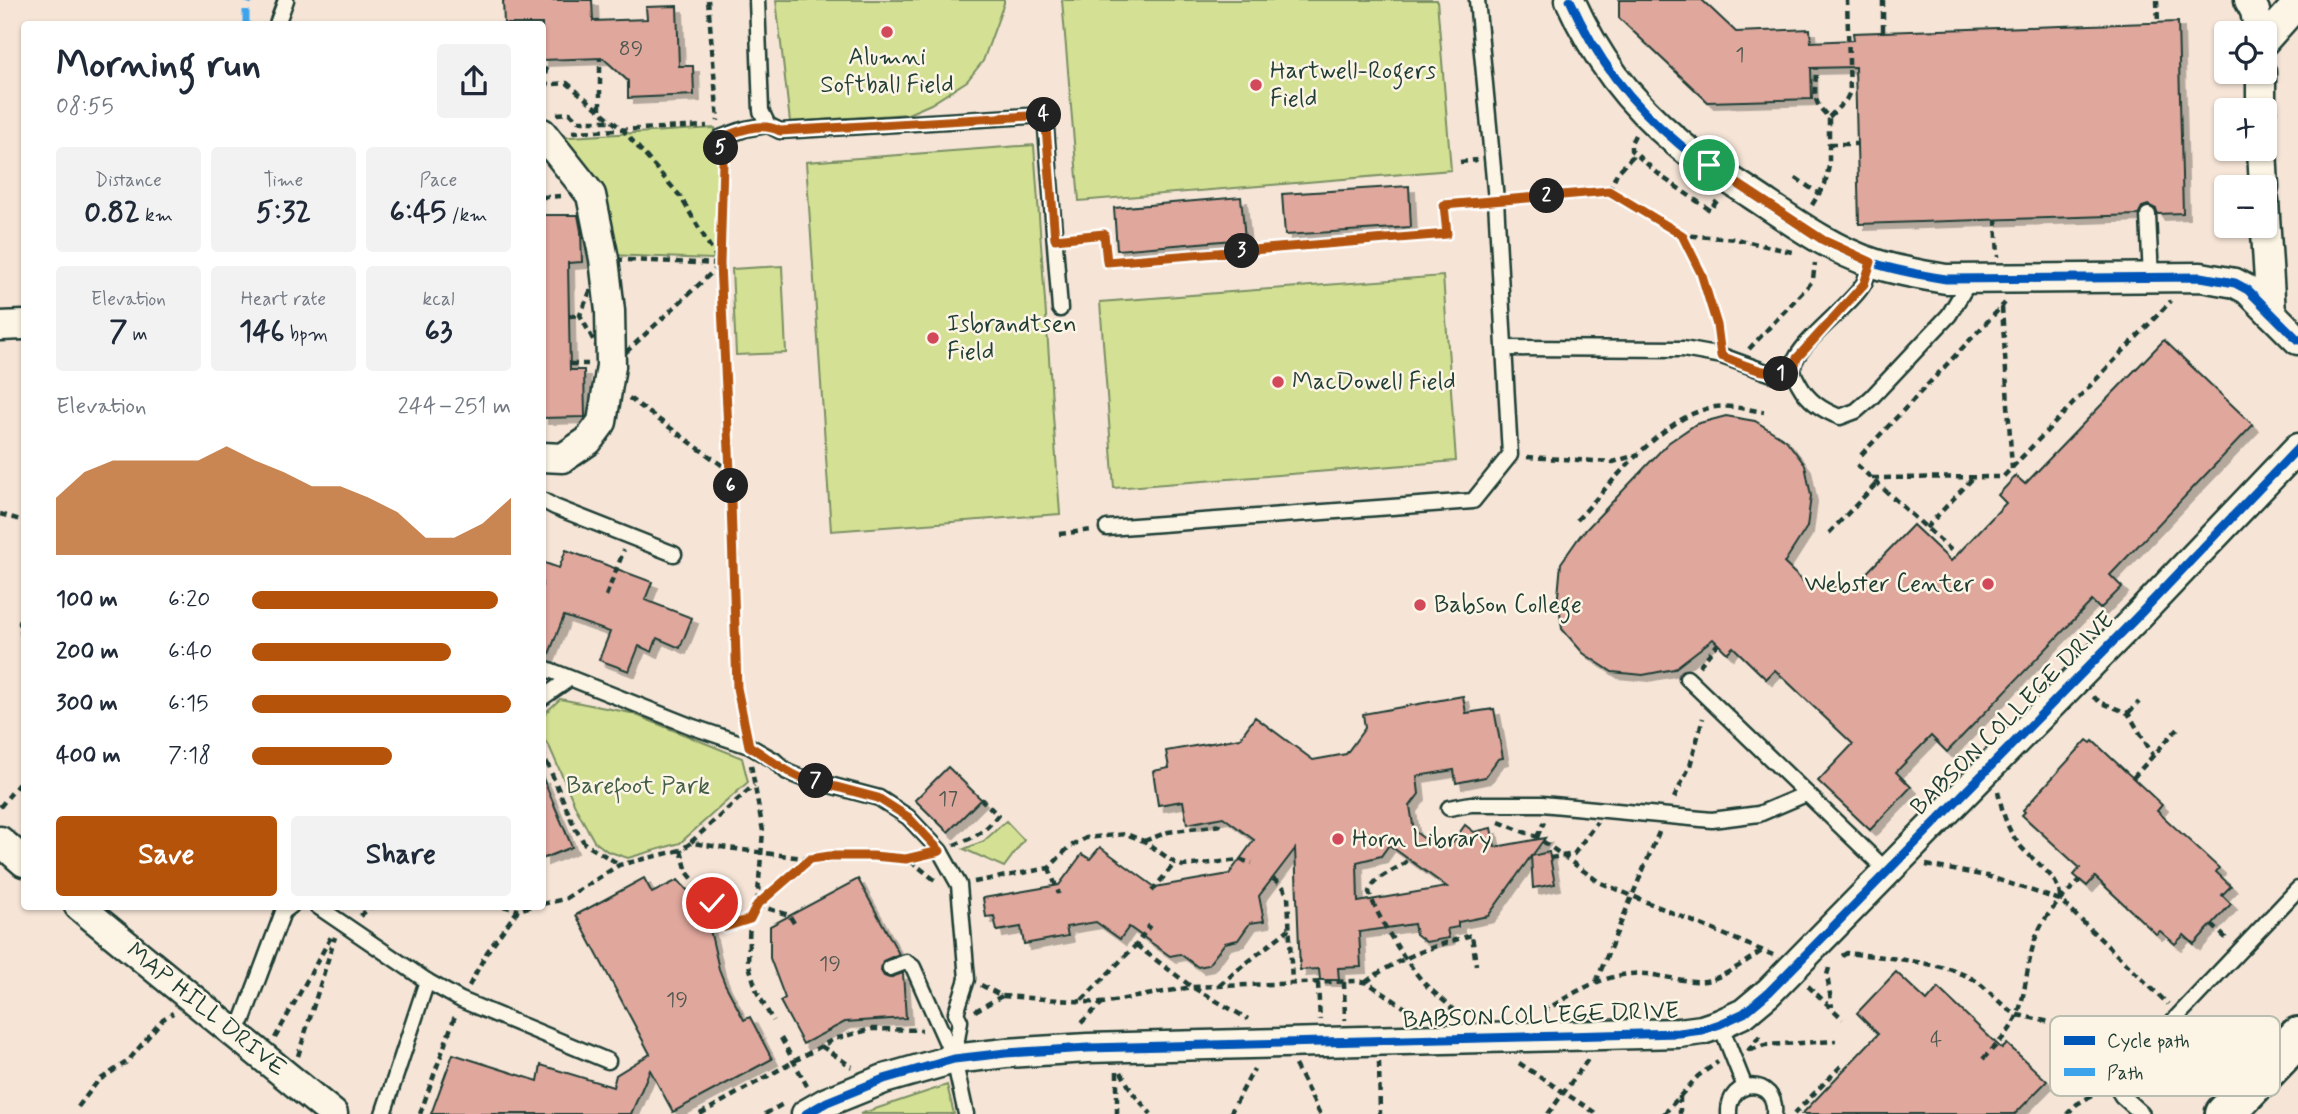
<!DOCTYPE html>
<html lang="en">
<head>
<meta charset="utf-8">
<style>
  body { margin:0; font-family:Mynerve,sans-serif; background:#f2f2f3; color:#1f2937; height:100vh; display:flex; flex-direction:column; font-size:26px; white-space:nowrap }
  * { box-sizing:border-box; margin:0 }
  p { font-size:23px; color:#747a83 }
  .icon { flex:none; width:38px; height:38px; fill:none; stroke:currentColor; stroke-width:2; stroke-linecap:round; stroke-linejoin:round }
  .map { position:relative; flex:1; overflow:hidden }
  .drawer { position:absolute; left:21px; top:21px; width:525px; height:889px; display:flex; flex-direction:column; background:#fff; border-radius:7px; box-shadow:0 2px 5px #0004 }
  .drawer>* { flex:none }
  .buttons { position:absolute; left:2214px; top:21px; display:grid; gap:14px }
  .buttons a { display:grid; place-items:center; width:63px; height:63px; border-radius:7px; background:#fff; box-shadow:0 2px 5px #0004; font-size:35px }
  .pin { position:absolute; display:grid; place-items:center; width:60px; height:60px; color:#fff; margin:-30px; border:4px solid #fff; border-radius:50%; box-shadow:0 2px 7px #0007 }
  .km { position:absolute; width:35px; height:35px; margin:-18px; border-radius:50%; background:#222; color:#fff; font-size:19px; line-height:35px; text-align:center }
  .round { display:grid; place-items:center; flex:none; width:74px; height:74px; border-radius:7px; background:#f2f2f3 }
  .head { display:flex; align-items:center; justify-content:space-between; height:119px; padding:0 35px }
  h1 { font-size:38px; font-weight:800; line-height:52px }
  .metrics { display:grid; grid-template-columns:repeat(3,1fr); gap:10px; height:119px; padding:7px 35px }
  .metrics div { display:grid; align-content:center; border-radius:7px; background:#f2f2f3; text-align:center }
  .metrics b { font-size:30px; font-weight:800 }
  .metrics small { font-size:19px; font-weight:400 }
  .metrics p { font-size:19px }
  .chart { height:196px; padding:14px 35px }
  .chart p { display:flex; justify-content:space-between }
  .chart svg { width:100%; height:126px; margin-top:7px; fill:#b45309; opacity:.7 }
  .cta { display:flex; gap:14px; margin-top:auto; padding:14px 35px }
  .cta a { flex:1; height:80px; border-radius:7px; background:#b45309; color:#fff; font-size:28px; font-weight:800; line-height:80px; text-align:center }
  .cta a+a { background:#f2f2f3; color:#1f2937 }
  ul { padding:0 35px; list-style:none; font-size:23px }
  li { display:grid; grid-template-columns:112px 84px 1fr; align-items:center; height:52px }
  li i { height:18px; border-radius:9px; background:#b45309 }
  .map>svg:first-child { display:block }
</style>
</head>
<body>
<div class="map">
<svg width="2298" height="1114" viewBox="0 0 2298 1114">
  <defs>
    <filter id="shadow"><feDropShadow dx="6" dy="6" stdDeviation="0" flood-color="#0004"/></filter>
  </defs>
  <rect width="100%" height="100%" fill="#f6e5d7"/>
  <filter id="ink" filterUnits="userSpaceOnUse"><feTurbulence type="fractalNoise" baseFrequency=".0143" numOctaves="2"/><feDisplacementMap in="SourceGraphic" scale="14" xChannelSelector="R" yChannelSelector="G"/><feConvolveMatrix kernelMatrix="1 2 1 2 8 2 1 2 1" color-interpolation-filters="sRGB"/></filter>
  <g filter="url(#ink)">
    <g fill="#d4e194" stroke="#7a8f64" stroke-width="2">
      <polygon points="776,0 1004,0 1004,3 983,61 967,81 931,104 908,114 790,122"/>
      <polygon points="1062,0 1437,0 1451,170 1079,201"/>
      <polygon points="715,128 720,166 718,254 712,259 609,255 554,138"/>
      <polygon points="1034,145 1060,514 831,531 806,162"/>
      <polygon points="782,266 786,353 736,355 732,269"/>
      <polygon points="1443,276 1456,461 1114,488 1100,302"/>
      <polygon points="560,699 631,713 742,758 748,782 680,843 628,858 607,851 594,841 577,810 550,748 543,738 543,715"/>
      <polygon points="1006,821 1024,840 1004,867 964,849 984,841"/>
      <polygon points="947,1085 954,1114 860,1114"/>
    </g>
    <g fill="#e0a79d" stroke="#1f3d34" stroke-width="2" fill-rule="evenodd" filter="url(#shadow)">
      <polygon points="503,0 592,0 593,21 647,19 646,7 677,6 679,66 693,66 694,95 628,98 628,81 603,58 542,60 542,24 504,24"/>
      <polygon points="1619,0 1702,0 1736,32 1810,29 1811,42 1854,40 1853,33 2178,22 2183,213 2158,214 2156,209 2148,205 2142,207 2138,215 1859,224 1855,67 1811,68 1812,99 1708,102 1619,18"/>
      <polygon points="1409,186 1411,227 1285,235 1282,194"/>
      <polygon points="1241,197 1245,239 1117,250 1114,208"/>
      <polygon points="542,215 578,215 581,231 582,262 568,263 570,370 584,370 585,417 542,418"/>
      <polygon points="2164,340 2253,425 2110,575 2122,587 2100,609 2092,601 1947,752 1931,736 1896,772 1911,787 1870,830 1818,781 1853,744 1775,670 1766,679 1733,647 1727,653 1713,639 1674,669 1643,675 1612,672 1583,653 1562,629 1558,596 1561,563 1580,536 1668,443 1696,424 1726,416 1755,421 1786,440 1805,465 1811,496 1807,527 1784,563 1808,586 1813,580 1821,587 1827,581 1835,588 1841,582 1850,590 1913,525 1951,561 2006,503 1998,495 2016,476 2025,484"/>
      <polygon points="566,550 652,582 645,600 692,618 680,648 657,638 652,652 639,646 629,671 599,660 610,632 564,616 547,659 542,658 542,562 559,568"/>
      <path d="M1463 696 1466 713 1494 709 1503 758 1498 759 1485 777 1456 783 1454 770 1417 776 1419 794 1410 806 1414 831 1437 848 1444 838 1452 843 1465 825 1474 832 1491 828 1495 847 1545 838 1532 856 1549 852 1555 884 1533 888 1531 856 1488 916 1458 922V927L1447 929 1449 938 1426 942 1416 934 1414 924 1359 932 1361 967 1338 968 1339 980H1320L1319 969 1300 970 1295 849 1259 896 1264 921 1250 923 1238 940 1225 943 1208 965 1198 967 1180 954 1170 956 1129 927 1120 939 1096 922 1066 927 1068 936 1024 944 1021 927 997 931 994 916 986 917 983 898 1059 885 1082 854 1090 859 1100 847 1155 887 1229 874 1254 840 1223 817 1187 824 1183 801 1158 805 1153 771 1169 768 1166 751 1240 738 1255 717 1313 760 1346 754 1365 728 1363 714ZM1389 845 1447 887 1358 902 1357 862 1381 856Z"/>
      <polygon points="2087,740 2091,743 2093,741 2162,805 2157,811 2219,868 2216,872 2231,886 2222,895 2231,904 2194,944 2184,935 2175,944 2160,931 2156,934 2095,877 2087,886 2074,875 2080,868 2022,815 2025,812 2023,810"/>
      <polygon points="948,767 981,799 948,832 915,800"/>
      <polygon points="542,776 572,847 542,859"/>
      <polygon points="644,878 652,893 678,880 698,902 708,921 719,969 725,984 744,1020 750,1017 772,1059 673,1112 650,1070 631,1114 431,1114 453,1054 538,1081 541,1065 613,1087 616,1075 650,1054 576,915"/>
      <polygon points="858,879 899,954 883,961 881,971 884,976 889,978 903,973 906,1018 845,1022 803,1044 780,1001 785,998 770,958 770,926"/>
      <polygon points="1896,972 1927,1001 1938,988 2002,1049 2007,1044 2047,1081 2015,1114 1802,1114 1878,1034 1857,1013"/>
    </g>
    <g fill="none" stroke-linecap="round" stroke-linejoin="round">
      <defs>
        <g id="service">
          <polyline points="757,0 761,111 768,125 780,131 1045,115 1060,309"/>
          <polyline points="277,24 286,0"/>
          <polyline points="720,138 745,129 768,125"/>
          <polyline points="2148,215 2151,278"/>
          <path d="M1871 262C1869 269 1867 277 1864 283 1852 306 1793 345 1793 369 1793 374 1797 380 1799 384 1808 401 1822 410 1840 417L1856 411 1871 398 1949 315 1970 280"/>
          <polyline points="1504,348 1683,349 1722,356 1772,374 1793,372"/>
          <polyline points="542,500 555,507 674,554"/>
          <polyline points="1107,528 1473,501 1510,455 1496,200 1477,0"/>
          <polyline points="542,667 693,727 749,746 774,760 787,772 799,777 879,798 908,817 940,851 959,885 967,979 956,1013 960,1021 954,1059"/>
          <polyline points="1687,678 1886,870"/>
          <polyline points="542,698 569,679"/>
          <polyline points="1449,808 1471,804 1542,804 1712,820 1759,814 1806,794"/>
          <polyline points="317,906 427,981 461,1000 608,1061"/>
          <polyline points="890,968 906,962 913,967 954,1059 966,1114"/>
          <polyline points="1720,1024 1745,1087"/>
          <polyline points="234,1033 243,1019 283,912 291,906"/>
          <polyline points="383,1114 427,981"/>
          <path d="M1729 1114C1727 1077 1778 1077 1774 1114"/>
          <polyline points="2142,1114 2122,1096 2117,1088 2120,1077 2298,889"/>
        </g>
        <g id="minor">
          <path d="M1570 0C1596 58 1629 102 1678 143 1701 163 1728 178 1753 195 1791 220 1830 249 1873 263 1897 271 1921 275 1946 279L2201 277 2235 283 2248 290 2298 340"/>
          <polyline points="2249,0 2255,11 2259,33"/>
          <polyline points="2264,41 2298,3"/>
          <polyline points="2261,72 2261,110"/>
          <polyline points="542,133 591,195 604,259 610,311 611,366 602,422 588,441 563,458 542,457"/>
          <polyline points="2262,149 2264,187"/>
          <polyline points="2264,200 2271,313"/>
          <polyline points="0,326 24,325"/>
          <polyline points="0,841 24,862"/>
          <polyline points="79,906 333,1114"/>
          <polyline points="806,1114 827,1102 884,1079 954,1059 1006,1053 1088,1048 1679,1033 1702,1030 1720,1024 1744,1013 1769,992 2137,617 2298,448"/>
        </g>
        <polyline id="secondary" points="2225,1114 2298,1037"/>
      </defs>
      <use href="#service" stroke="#1f3d34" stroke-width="19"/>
      <use href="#minor" stroke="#1f3d34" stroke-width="33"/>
      <use href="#secondary" stroke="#1f3d34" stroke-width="44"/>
      <g stroke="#1f3d34" stroke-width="4.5" stroke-dasharray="7 5" stroke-linecap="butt">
        <polyline points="708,0 718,121"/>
        <polyline points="1883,0 1883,32"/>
        <polyline points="2157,0 2158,23"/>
        <polyline points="542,85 567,83 624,131 680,196 719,262"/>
        <polyline points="600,109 600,58"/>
        <polyline points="544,110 543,85 547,65"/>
        <polyline points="557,114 570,113 578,121 612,121"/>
        <polyline points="1829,117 1846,100 1850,92 1847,0"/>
        <polyline points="572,132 707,126"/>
        <polyline points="1635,135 1631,143 1631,150 1662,177 1710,210 1717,201"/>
        <polyline points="1829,144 1857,144"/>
        <polyline points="722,154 721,264 730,471 736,688 745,729"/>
        <polyline points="1460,162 1477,160"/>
        <polyline points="1796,178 1819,194"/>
        <polyline points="1609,191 1617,173 1634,155"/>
        <polyline points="542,197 563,196"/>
        <polyline points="1511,199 1609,191 1682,235 1736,239 1796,253"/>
        <path d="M1812 205 1825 184 1829 166V117C1810 101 1816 91 1816 68"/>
        <polyline points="1996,219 1998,257"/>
        <polyline points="1683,236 1701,273 1719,339"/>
        <polyline points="1070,237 1104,234 1107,262 1447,234 1444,205 1481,201"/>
        <polygon points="604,259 721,264 611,366 606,364 580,315"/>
        <polyline points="2002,307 2012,469"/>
        <polyline points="569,316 581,315"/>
        <polyline points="1749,349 1810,284 1813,279 1815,263"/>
        <polyline points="570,364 588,364"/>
        <polyline points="629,398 730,471"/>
        <polyline points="1861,455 2005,303"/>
        <polyline points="1527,457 1613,462 1639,454"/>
        <polyline points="1857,465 1953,552"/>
        <polyline points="1872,478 2003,477 2171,301"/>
        <polyline points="0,514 24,521"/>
        <path d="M1577 520C1612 483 1664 414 1715 407 1732 405 1749 410 1764 412"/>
        <polyline points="1926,528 1973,478"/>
        <polyline points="1829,533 1877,483"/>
        <polyline points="1059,534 1092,530"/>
        <polyline points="606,596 624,550"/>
        <polyline points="24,607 20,623 24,647"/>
        <polyline points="1699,666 1718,644"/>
        <polyline points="2093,697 2102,703 2128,713 2153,755"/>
        <polyline points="2128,713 2139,702"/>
        <polyline points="542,751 575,828 585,844 619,864"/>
        <polyline points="751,765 763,831 757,905 750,919 748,962 757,992 773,1021"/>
        <polyline points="2133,778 2178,728"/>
        <path d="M1998 791C2002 810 2006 827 2018 843 2030 860 2060 875 2060 898"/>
        <polyline points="1674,798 1690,766 1703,718"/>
        <polyline points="0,807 21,781 24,770"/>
        <polyline points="1499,822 1537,837 1599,882 1773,955"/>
        <polyline points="1537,837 1544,822"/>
        <polyline points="1144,841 1168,832 1221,825"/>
        <polyline points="691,842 754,785"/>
        <path d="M954 845C975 837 984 833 998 815L981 799"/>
        <polyline points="681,850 687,872 712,903 725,927 750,919"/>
        <path d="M1407 861C1394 872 1374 876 1369 892 1378 919 1405 961 1424 983 1434 994 1447 1001 1456 1014"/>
        <polyline points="1926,865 1987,876 2060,900 2168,1004"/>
        <polyline points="1049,868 1059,894"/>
        <polyline points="1273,879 1282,885 1288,896 1292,983"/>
        <polyline points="974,882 1049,868 1069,847 1086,838 1126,834 1144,841 1175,863 1183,866 1241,860 1252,863"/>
        <polyline points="1152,891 1175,863"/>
        <path d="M542 904 565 899 619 865 681 850 691 843 810 859C837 855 877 852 904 859 915 862 926 874 935 880"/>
        <polyline points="503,906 518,910"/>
        <polyline points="360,916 372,906"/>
        <polyline points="794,923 789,915 757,905 809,859"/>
        <polyline points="2212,925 2229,941"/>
        <polyline points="1136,945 1192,987 1248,1019"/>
        <path d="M1842 956 1847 953C1882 957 1947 962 1976 981 1991 991 2001 1007 2018 1015L2132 1040"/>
        <polyline points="1829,968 1827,975 1832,1007"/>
        <polyline points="1344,982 1345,1020"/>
        <path d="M1366 982C1397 958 1434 946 1472 935L1476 965"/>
        <polyline points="1596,982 1659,832"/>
        <polyline points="1318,983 1320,1020"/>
        <polyline points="981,985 1002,996 1102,1003 1192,987 1357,981 1368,983 1416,1015"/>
        <polyline points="1219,985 1289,929"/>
        <polyline points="469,986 487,952 518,910 532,906"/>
        <polyline points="1808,986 1843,1019"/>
        <polyline points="1082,1000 1136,945 1150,925"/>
        <polyline points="975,1011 1002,996"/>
        <path d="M1543 1012C1572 993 1610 970 1647 974 1664 976 1689 983 1705 981 1721 979 1748 960 1762 951"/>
        <polyline points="1081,1023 1102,1003"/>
        <polyline points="275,1038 332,935"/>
        <polyline points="781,1038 807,1086"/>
        <polyline points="821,1046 852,1067"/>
        <polyline points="1750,1050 1765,1045 1836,1041"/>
        <polyline points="1748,1051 1762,1033"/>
        <polyline points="298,1056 335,937"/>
        <path d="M1983 1059C1995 1046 2010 1033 2017 1016 2028 989 2026 954 2041 926 2050 909 2066 894 2080 880"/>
        <polyline points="1379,1062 1380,1114"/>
        <polyline points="1519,1063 1597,1114"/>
        <polyline points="1295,1065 1320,1114"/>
        <polyline points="1121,1072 1132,1092 1151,1114"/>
        <polyline points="1680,1096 1680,1114"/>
        <polyline points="78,1107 98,1081 128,1061 163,1019 173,1013"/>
        <polyline points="420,1114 455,1016"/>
        <polyline points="700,1114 834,1039 872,1029 922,1030"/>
        <polyline points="765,1114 783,1104"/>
        <polyline points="1117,1114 1117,1069"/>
        <polyline points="1230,1114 1254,1069"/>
        <polyline points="1548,1114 1589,1058"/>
        <polyline points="1664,1114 1698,1076 1718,1062"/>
        <polyline points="1794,1114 1844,1063"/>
        <polyline points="2067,1114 2077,1104 2100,1091"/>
      </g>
      <use href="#service" stroke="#fcf5e5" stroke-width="14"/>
      <use href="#minor" stroke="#fcf5e5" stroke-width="28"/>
      <use href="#secondary" stroke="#fcf5e5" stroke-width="38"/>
      <polyline stroke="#1f3d34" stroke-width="4.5" stroke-dasharray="7 5" stroke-linecap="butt" points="1550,858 1574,854 1597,822"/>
      <polyline stroke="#3da4eb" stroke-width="7" stroke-dasharray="14 7" stroke-linecap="butt" points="246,24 246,10 249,0"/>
      <defs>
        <g id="cycleway">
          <path d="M1570 0C1596 58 1629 102 1678 143 1701 163 1728 178 1753 195 1791 220 1830 249 1873 263 1897 271 1921 275 1946 279L2201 277 2235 283 2248 290 2298 340"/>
          <polyline points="806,1114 827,1102 884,1079 954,1059 1006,1053 1088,1048 1679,1033 1702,1030 1720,1024 1744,1013 1769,992 2137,617 2298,448"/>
        </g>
      </defs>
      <use href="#cycleway" stroke="#fcf5e5" stroke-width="13"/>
      <use href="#cycleway" stroke="#0057b8" stroke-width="9"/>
    </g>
  </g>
  <g fill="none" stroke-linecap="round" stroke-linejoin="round" filter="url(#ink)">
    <defs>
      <path id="route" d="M712 903 725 927 750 919 757 905 810 859 830 856H873L906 859 940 851 908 817 878 798 799 777C781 769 766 756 749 746L737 688 730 471 720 264 723 163 720 138C740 131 760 121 780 131L1045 115 1055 239 1104 234 1107 262 1447 234 1444 205 1609 191 1682 235 1701 273 1717 325 1721 356C1747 366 1765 376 1793 372L1797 358 1864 284 1871 262 1823 240 1709 165"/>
    </defs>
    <use href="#route" stroke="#fff" stroke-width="14"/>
    <use href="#route" stroke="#b45309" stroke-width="9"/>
  </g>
  <g fill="#d1495b" stroke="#fcf5e5" stroke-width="2.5">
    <circle cx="887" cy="32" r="7"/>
    <circle cx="1256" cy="85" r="7"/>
    <circle cx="933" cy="338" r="7"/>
    <circle cx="1278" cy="382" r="7"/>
    <circle cx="1988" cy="584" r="7"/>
    <circle cx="1420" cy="605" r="7"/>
    <circle cx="1338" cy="839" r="7"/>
  </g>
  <g text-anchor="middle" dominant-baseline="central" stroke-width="5" stroke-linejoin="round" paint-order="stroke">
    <g font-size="21" fill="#4f584e">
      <text x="631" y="49">89</text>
      <text x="1740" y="55">1</text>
      <text x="948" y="799">17</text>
      <text x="830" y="964">19</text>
      <text x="677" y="1000">19</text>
      <text x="1936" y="1040">4</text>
    </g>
    <g font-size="24" fill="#1f3d34" stroke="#fcf5e5" text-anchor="start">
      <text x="887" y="57" text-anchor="middle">Alumni<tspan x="887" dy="28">Softball Field</tspan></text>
      <text x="1270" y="71">Hartwell-Rogers<tspan x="1270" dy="28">Field</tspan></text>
      <text x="947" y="324">Isbrandtsen<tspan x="947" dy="28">Field</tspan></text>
      <text x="1292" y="382">MacDowell Field</text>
      <text x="1974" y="584" text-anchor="end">Webster Center</text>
      <text x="1434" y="605">Babson College</text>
      <text x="1352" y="839">Horn Library</text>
    </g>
    <g font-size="24" fill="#1f3d34" stroke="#fcf5e5">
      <text transform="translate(2013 714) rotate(-45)">BABSON COLLEGE DRIVE</text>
      <text transform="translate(206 1010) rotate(39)">MAP HILL DRIVE</text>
      <text transform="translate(1541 1016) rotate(-2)">BABSON COLLEGE DRIVE</text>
    </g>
    <g font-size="24" fill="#435e47" stroke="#fcf5e5">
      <text x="638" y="786">Barefoot Park</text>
    </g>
  </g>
  <rect x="2050" y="1016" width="230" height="80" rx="10" fill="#fcf5e5" stroke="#babeb0" stroke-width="2"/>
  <rect x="2064" y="1036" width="31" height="9" fill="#0057b8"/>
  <rect x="2064" y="1068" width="31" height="8" fill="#3da4eb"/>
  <g font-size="19" fill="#1f3d34">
    <text x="2107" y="1047">Cycle path</text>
    <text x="2107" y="1079">Path</text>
  </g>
</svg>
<div class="buttons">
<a><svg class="icon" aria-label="locate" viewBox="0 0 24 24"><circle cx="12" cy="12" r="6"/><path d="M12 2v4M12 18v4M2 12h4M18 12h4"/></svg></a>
<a>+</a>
<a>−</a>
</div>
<div class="pin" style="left:1709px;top:165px;background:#1e9e55"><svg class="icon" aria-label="arrive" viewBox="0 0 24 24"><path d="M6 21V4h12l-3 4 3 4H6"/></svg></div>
<div class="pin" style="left:712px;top:903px;background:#d93025"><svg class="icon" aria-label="check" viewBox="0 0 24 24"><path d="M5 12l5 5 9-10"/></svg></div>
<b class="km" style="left:1781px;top:374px">1</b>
<b class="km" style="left:1547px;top:196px">2</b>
<b class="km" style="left:1242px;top:251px">3</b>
<b class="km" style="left:1044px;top:115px">4</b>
<b class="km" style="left:721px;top:148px">5</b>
<b class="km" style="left:731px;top:486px">6</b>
<b class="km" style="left:816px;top:781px">7</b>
<section class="drawer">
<div class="head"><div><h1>Morning run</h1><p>08:55</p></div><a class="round"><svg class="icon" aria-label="share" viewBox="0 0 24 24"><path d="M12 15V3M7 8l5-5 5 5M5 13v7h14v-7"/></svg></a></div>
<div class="metrics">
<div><p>Distance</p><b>0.82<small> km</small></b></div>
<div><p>Time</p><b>5:32</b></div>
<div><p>Pace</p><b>6:45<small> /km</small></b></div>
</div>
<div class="metrics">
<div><p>Elevation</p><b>7<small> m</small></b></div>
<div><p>Heart rate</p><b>146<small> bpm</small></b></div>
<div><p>kcal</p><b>63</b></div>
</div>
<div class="chart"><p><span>Elevation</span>244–251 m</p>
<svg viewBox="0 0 160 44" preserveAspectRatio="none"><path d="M0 44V24L10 15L20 11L30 11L40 11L50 11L60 6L70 11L80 15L90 20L100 20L110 24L120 29L130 38L140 38L150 33L160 24V44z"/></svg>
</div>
<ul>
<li><b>100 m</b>6:20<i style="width:95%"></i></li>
<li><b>200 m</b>6:40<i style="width:77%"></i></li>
<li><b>300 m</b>6:15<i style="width:100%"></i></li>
<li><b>400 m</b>7:18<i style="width:54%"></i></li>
</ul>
<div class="cta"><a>Save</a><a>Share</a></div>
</section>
</div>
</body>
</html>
